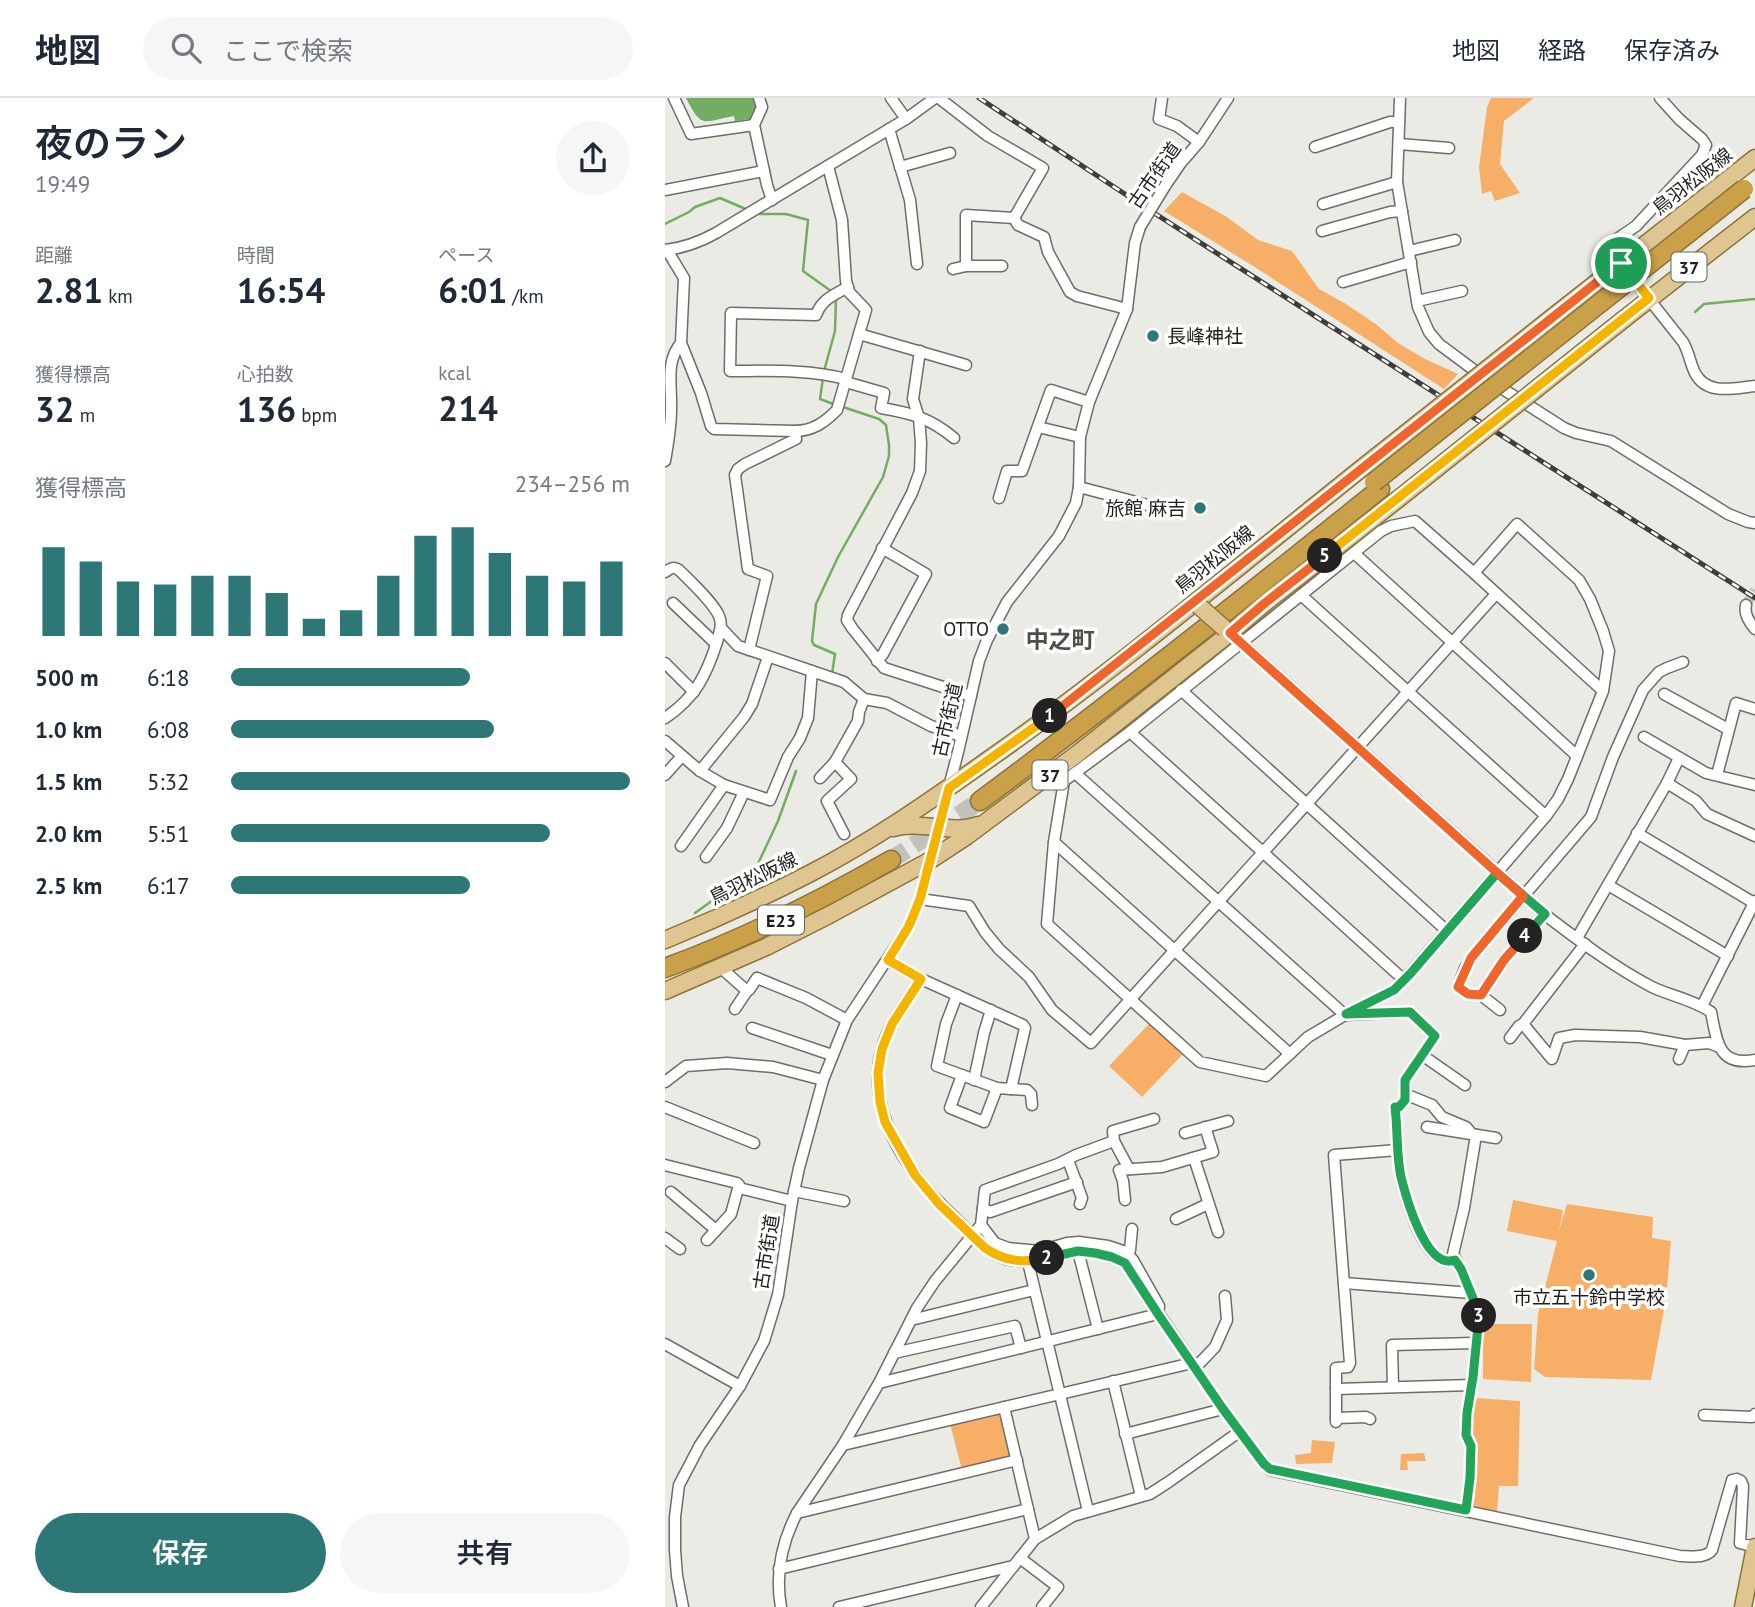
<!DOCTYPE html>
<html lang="ja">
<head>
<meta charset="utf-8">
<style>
  body { margin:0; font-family:"PT Sans","Noto Sans JP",sans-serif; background:#f6f6f7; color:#1f2937; height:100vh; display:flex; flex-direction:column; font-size:26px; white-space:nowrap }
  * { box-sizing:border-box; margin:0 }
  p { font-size:23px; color:#747a83 }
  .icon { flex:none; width:38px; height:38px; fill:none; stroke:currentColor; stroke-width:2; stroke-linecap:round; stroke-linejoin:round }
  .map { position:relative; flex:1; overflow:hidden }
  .drawer { display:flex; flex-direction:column; background:#fff; width:665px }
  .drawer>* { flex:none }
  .pin { position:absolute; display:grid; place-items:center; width:60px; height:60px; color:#fff; margin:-30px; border:4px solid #fff; border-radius:50%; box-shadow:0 2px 7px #0007 }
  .km { position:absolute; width:35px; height:35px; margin:-18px; border-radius:50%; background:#222; color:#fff; font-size:19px; line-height:35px; text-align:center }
  .round { display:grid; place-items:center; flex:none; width:74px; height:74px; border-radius:37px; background:#f6f6f7 }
  .overview { display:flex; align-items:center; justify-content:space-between; height:119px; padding:0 35px }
  h1 { font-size:38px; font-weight:600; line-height:52px }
  .figures { display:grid; grid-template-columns:repeat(3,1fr); gap:10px; height:119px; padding:7px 35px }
  .figures div { display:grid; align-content:center }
  .figures b { font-size:35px; font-weight:600 }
  .figures small { font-size:19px; font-weight:400 }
  .figures p { font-size:19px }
  .chart { height:196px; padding:14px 35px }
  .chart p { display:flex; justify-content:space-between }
  .chart svg { width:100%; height:126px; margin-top:7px; stroke:#2d7776; stroke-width:6 }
  .action { display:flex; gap:14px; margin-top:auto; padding:14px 35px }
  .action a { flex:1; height:80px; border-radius:42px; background:#2d7776; color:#fff; font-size:28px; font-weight:600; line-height:80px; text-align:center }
  .action a+a { background:#f6f6f7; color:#1f2937 }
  ul { padding:0 35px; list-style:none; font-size:23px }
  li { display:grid; grid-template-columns:112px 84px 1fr; align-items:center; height:52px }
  li i { height:18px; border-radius:9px; background:#2d7776 }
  header { display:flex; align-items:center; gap:42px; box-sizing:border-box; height:98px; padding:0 35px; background:#fff; border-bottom:2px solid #e0e1e3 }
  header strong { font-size:33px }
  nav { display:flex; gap:38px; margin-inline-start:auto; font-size:24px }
  .search { width:490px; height:63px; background:#f6f6f7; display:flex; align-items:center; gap:18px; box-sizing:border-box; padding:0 24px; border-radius:38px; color:#747a83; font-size:26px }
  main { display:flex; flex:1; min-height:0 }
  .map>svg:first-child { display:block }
</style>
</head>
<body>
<header>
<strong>地図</strong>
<div class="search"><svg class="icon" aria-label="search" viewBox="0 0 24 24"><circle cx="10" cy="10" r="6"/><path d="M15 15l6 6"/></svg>ここで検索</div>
<nav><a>地図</a><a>経路</a><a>保存済み</a></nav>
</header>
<main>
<section class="drawer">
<div class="overview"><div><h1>夜のラン</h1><p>19:49</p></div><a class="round"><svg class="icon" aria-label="share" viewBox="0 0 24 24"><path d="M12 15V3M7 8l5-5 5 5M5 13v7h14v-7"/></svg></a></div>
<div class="figures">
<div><p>距離</p><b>2.81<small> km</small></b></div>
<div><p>時間</p><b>16:54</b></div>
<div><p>ペース</p><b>6:01<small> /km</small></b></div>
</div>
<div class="figures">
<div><p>獲得標高</p><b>32<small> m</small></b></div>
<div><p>心拍数</p><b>136<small> bpm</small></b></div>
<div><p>kcal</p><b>214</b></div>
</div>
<div class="chart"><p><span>獲得標高</span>234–256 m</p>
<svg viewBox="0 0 160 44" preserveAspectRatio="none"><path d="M5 44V13M15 44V18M25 44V25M35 44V26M45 44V23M55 44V23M65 44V29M75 44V38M85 44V35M95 44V23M105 44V9M115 44V6M125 44V15M135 44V23M145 44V25M155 44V18"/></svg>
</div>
<ul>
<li><b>500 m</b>6:18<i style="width:60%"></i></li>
<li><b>1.0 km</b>6:08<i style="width:66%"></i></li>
<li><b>1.5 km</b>5:32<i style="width:100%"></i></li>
<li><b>2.0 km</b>5:51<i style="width:80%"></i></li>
<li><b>2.5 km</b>6:17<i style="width:60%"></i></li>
</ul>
<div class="action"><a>保存</a><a>共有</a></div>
</section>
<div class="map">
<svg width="1090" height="1509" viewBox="0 0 1090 1509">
  <rect width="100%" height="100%" fill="#ebebe5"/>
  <g fill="#f7af68">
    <polygon points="826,0 869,0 839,23 835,66 855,95 830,103 826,93 817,96 814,69 822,9"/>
    <polygon points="517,94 562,119 593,142 627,153 654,191 681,206 712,227 733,245 760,261 793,276 779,291 588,168 499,113"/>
    <polygon points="485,925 518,956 477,999 444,968"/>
    <polygon points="848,1102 898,1112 894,1133 902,1106 988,1119 987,1140 1006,1143 1001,1201 986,1282 880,1279 869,1271 873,1216 892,1143 842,1133"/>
    <polygon points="818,1226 867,1226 866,1284 818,1281"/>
    <polygon points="810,1300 855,1303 853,1388 834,1388 832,1415 807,1410 805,1408 810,1377 810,1345 804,1336"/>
    <polygon points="331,1315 336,1319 345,1357 342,1360 297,1372 285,1326"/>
    <polygon points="647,1342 670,1344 667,1365 631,1366 630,1357 646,1355"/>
    <polygon points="759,1355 761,1363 742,1363 743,1372 735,1372 736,1356"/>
  </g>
  <path fill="#72ad61" d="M21 0H88L92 7 90 20 70 23 69 18C37 24 37 31 21 0Z"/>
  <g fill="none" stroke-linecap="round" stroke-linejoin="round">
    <g stroke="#72ad61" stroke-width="2.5">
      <polyline points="89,114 95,116 121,116 143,122 138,173 166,193 171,200 170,233 159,273"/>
      <polyline points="0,126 24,114 30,109 55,100 83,112"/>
      <polyline points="1030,214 1039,206 1090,201"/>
      <polyline points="158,280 155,301 171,307"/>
      <polyline points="167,576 170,556 149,547 147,543 151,506 173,459 218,379 224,358 224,347 221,327 214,321 178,309"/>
      <polyline points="30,815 90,772 113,723 131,673"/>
    </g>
    <polyline stroke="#c2c2bd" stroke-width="10" stroke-dasharray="10 5" stroke-linecap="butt" points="1081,507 1090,492"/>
    <polyline stroke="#c2c2bd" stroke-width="18" stroke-dasharray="18 9" stroke-linecap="butt" points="226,762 315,703"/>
    <defs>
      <g id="street">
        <polyline points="9,0 26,36 89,27"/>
        <polyline points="94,0 97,9 89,27 102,87 107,102"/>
        <polyline points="226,0 241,21"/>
        <polyline points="274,0 323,38 378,70 349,120 301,117 301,168"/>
        <polyline points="497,0 494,21 512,28 534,44"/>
        <polyline points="735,0 732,84 753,209 764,234 774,246 817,278"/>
        <path d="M995 0 1014 21 1037 41 1041 47 1037 57 971 128 949 143 947 147 949 157 1018 244C1024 254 1025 265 1030 275 1042 298 1069 290 1090 288"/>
        <polyline points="224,31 245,102 252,166"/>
        <polyline points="734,46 784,50"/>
        <polyline points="650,49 725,24 734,24"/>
        <polyline points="235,69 285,55"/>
        <polyline points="500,88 515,66 534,44 563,0"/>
        <polyline points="0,92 99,73"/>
        <polyline points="658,106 732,84"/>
        <polyline points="349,120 353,127 379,139 383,154 405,194 412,198 462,211"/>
        <polyline points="657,133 725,114 737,113"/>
        <path d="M0 152C18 150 35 144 51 135L241 21 270 0"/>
        <polyline points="744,153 790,142"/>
        <polyline points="288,171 301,168 337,168"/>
        <polyline points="678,184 746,164"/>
        <polyline points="752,203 797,193"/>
        <polyline points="194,236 301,267"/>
        <polyline points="16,245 36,295 46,328 49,331 130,333"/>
        <polyline points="255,253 248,301 254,320 256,345 255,373 247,395 183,517 182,522 187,530 219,570 306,598"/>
        <path d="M181 281C143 271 104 273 65 273L66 215 151 217C157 201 169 197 183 189"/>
        <path d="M181 284 219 295 216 310C246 315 265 320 289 340"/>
        <polyline points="830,286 899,330 911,335 946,343 1063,416 1083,424 1090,425"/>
        <polyline points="373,329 415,339"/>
        <path d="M0 363C3 346 6 329 6 312 7 287 0 264 16 245L19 180 2 152"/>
        <polyline points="414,389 513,415"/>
        <polyline points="334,400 342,373 357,373 386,292 424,304"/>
        <polyline points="689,455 912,658"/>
        <path d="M0 474C5 471 8 468 14 472 25 483 48 504 54 518 58 527 54 535 52 544 41 578 30 600 0 620"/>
        <polyline points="809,475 852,426 914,482 925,501 938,533 944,553 938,593 903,681 893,701 881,718 739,882 729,892 680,917 643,939 601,978 535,964 382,826 389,744 399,683 465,634 716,433 726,428 750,423 809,475 938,593"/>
        <polyline points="636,497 881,718"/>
        <polyline points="8,505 51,546"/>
        <path d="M1081 507C1079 515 1084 524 1090 531"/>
        <polyline points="56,530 73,548 179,584 199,601 222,605 266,628 296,638"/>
        <path d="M577 545 879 816C913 842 949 869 987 889 1006 898 1029 902 1046 914 1052 943 1053 969 1090 962"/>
        <path d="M84 552 102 478 83 471 70 377 73 371 80 366 131 341 130 333C148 333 160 324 172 312L201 212 184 194 181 183 177 122 163 68"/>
        <polyline points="212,563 218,556 261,476 217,450"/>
        <polyline points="0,565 29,594"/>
        <polyline points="516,592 782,833"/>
        <polyline points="999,596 1063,631"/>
        <polyline points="465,634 739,882"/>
        <polyline points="979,639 1041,675 1090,687"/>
        <polyline points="0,643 35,673 59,687 105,702 123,659 135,640 143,620 147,573"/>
        <polyline points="170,664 186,681 162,703 179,736"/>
        <polyline points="35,673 79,619 87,606 103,559"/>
        <path d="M410 675 680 917 745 914 770 938 740 982V1001L734 1009H730C733 1032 731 1056 736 1079 741 1101 756 1156 780 1163 784 1165 786 1163 790 1162"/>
        <polyline points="0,677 17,658"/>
        <polyline points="1052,677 1071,605 1090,611"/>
        <polyline points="155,680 170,664 193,623 194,614 199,601"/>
        <polyline points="1002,685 1014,660"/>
        <polyline points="972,735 1089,805"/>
        <polyline points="389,744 625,956"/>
        <polyline points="16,748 59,687"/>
        <polyline points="41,759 62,730 79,694"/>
        <polyline points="943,787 1063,858"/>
        <polyline points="255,801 304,808 320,834 334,851 364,879 387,912 426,945 831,496"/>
        <polyline points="912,840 1002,685 1031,703 1042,716 1090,738"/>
        <polyline points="920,846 858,926 887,961 894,940 910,937 975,939 1020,947"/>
        <polyline points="223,862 256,881 358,927 360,930 346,991"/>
        <polyline points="55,869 82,893 84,892 92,880 141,900 182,922"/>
        <path d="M256 881C242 903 224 925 217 950 199 1013 244 1077 288 1118 304 1133 319 1155 341 1161 369 1168 388 1154 414 1153 430 1153 446 1158 460 1165L558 1311 599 1366 605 1372 1015 1458C1025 1458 1040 1461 1047 1452L1066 1386 1067 1382 1072 1381 1076 1383 1078 1388 1075 1445 1090 1449"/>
        <polyline points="292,897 281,926 272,968 332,990 362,992 366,996 367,1007"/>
        <polyline points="816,897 839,862 879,816"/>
        <polyline points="1037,908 1090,803"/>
        <polyline points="70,911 82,893"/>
        <polyline points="835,912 816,897 803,896 793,889 800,870 810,855 926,719 948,659 978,592 994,574 1002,570 1018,564"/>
        <polyline points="87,930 167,957"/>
        <polyline points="845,940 854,928 858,926"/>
        <polyline points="757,957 800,987"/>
        <polyline points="1014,961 1020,947 1044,945 1052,948"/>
        <polyline points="297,977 285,1010 319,1024 332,990"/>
        <polyline points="309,982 319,935 326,912"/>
        <polyline points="0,984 21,968 62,965 108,969 158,982"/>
        <polyline points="740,996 767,1007 777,1019 801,1029 806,1035"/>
        <polyline points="0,1009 89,1045"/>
        <polyline points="762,1029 831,1040"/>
        <polyline points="520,1035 563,1023"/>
        <polyline points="529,1060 553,1134"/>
        <polyline points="403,1062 417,1100 415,1106"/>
        <polyline points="0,1067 72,1085 74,1087 66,1116 42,1142"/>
        <polyline points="464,1071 449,1043 448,1033 489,1021"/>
        <polyline points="74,1090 127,1103"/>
        <polyline points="129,1093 179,1103"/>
        <polyline points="6,1094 51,1132"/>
        <polyline points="460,1102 458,1083 454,1072 497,1069 548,1054 540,1029"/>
        <polyline points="318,1110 325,1114 412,1084"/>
        <polyline points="511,1121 543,1106"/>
        <polyline points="0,1140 15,1151"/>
        <polyline points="413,1153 433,1231"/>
        <polyline points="462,1155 465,1152 467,1131"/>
        <polyline points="363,1164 423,1413"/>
        <polyline points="679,1185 806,1195"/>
        <polyline points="246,1222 369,1192"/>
        <polyline points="0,1246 75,1288"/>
        <polyline points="229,1255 350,1228 356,1250"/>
        <polyline points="530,1270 550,1249 562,1222 560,1198"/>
        <polyline points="448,1283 476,1398"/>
        <polyline points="214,1285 493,1216 494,1208 468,1162 461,1154 443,1148 414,1144 402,1145 375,1153 343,1150 330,1145 316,1127"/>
        <polyline points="728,1289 727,1247 810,1245"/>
        <polyline points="671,1291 807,1287"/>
        <polyline points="339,1309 370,1441"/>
        <polyline points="1039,1317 1087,1319 1090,1316"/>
        <polyline points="671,1320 701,1319 705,1321"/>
        <polyline points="671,1324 671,1270 683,1269 685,1265 669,1057 733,1052"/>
        <polyline points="460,1336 558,1311"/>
        <polyline points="178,1347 527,1265"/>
        <polyline points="801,1412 805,1380 806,1348 801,1337 802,1315 808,1278 814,1215 796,1172 788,1156 799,1110 811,1037"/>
        <polyline points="132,1415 352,1362"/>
        <polyline points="355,1460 393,1489 377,1509"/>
        <polyline points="114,1471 363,1411"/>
        <polyline points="18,1509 12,1478 10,1452 10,1419 14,1387 35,1347 75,1288 99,1243 113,1197 127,1103 134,1070 158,982 182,922 244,828 255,801 293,654 314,563 322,542 342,504 394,438 411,405 414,389 415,339 424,304 462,211 470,145 475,129"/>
        <path d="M116 1509C110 1476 117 1444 132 1415L178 1347 214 1285 252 1210 270 1183 316 1127 320 1092 393 1066 411 1057 449 1043"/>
        <polyline points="174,1509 348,1468"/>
        <polyline points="316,1509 370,1441 408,1418 485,1396 505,1383 574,1334"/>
      </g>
      <g id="primary">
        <polyline points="894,214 1090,60"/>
        <polyline points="959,221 1090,119"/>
        <path d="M228 730C256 722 286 737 313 727"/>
        <path d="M0 842C49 822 97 800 144 776 208 743 268 701 327 659 456 568 578 465 702 366"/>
        <polyline points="0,893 101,849 166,816 264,763 302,738 412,656 565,535 600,505 732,402"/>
        <polyline points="1078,1509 1090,1449"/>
      </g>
      <g id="highway">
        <path d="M315 703C451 602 583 497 715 391"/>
        <path d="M0 870C79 841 153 804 226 762"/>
      </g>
    </defs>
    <use href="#street" stroke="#6e6d68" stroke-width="13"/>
    <use href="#primary" stroke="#8e7239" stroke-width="19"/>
    <use href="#highway" stroke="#8e7239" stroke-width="21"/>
    <use href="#street" stroke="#fff" stroke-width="10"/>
    <use href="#primary" stroke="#dfc691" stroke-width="16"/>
    <use href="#highway" stroke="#caa048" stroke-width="18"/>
    <defs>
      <polyline id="rail" points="314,0 475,106 1090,500"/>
    </defs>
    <use href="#rail" stroke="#3d3d3b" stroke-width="5"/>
    <use href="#rail" stroke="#fffffe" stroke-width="2.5" stroke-dasharray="8" stroke-linecap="butt"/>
    <defs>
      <polyline id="street-bridge" points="475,129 500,88"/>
      <g id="primary-bridge">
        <polyline points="702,366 894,214"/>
        <polyline points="732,402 959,221"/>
        <polyline points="533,507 560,531"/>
      </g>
      <polyline id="highway-bridge" points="709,384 1079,91"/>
    </defs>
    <use href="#street-bridge" stroke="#6e6d68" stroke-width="13" stroke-linecap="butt"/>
    <use href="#primary-bridge" stroke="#8e7239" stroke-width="19" stroke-linecap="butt"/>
    <use href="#highway-bridge" stroke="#8e7239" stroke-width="21" stroke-linecap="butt"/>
    <use href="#street-bridge" stroke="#fff" stroke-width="10"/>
    <use href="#primary-bridge" stroke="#dfc691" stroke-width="16"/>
    <use href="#highway-bridge" stroke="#caa048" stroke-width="18"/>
  </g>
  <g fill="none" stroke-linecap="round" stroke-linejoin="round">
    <defs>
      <polyline id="split-1" points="385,618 956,165"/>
      <path id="split-2" d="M382 1160C360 1165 340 1164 320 1150L274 1106 250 1077 220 1024 215 1004 213 975 217 951 227 926 256 881 223 862 244 828 255 801 284 690 385 618"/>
      <polyline id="split-3" points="382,1160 413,1153 430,1155 447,1159 460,1165 493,1216 558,1311 599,1366 605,1371 801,1412 805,1380 806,1348 801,1337 802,1315 808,1279 814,1218"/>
      <path id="split-4" d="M814 1218V1215L796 1171 790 1162C761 1173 741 1099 736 1079 731 1056 733 1032 730 1009H734L740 1002V982L770 938 745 914 681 916 729 892 745 876 832 775 880 816 860 838"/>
      <polyline id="split-5" points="660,458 600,505 565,535 858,798 806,860 793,889 803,896 816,897 839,862 860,838"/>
      <polyline id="split-6" points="660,458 984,200 956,165"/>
    </defs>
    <use href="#split-1" stroke="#fff" stroke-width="14"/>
    <use href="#split-2" stroke="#fff" stroke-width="14"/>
    <use href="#split-3" stroke="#fff" stroke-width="14"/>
    <use href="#split-4" stroke="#fff" stroke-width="14"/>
    <use href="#split-5" stroke="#fff" stroke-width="14"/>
    <use href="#split-6" stroke="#fff" stroke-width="14"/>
    <use href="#split-1" stroke="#f0652b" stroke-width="9"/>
    <use href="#split-2" stroke="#f5b400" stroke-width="9"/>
    <use href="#split-3" stroke="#22a559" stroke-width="9"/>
    <use href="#split-4" stroke="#22a559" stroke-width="9"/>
    <use href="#split-5" stroke="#f0652b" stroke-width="9"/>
    <use href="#split-6" stroke="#f5b400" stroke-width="9"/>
  </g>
  <g fill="#2d7776" stroke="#fffffe" stroke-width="2.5">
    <circle cx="488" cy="238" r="7"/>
    <circle cx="535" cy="410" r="7"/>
    <circle cx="338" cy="531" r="7"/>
    <circle cx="924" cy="1177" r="7"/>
  </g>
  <g text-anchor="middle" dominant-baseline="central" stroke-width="7" stroke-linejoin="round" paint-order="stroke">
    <g fill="#fffffe" stroke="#626260" stroke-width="2">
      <rect x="1006.5" y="154.5" width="35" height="29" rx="5"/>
      <rect x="367.5" y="662.5" width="35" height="29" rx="5"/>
      <rect x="93" y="807.5" width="46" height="29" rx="5"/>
    </g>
    <g font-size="18" font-weight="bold" fill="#1e1e1c">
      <text x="1024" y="169">37</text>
      <text x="385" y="677">37</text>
      <text x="116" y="822">E23</text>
    </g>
    <g font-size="19" fill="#1e1e1c" stroke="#fffffe">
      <text transform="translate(489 77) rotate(-55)">古市街道</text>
      <text transform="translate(1027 83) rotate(-38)">鳥羽松阪線</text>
      <text transform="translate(549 461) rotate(-39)">鳥羽松阪線</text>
      <text transform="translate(282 622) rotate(-77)">古市街道</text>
      <text transform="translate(88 780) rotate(-26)">鳥羽松阪線</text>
      <text transform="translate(101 1154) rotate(-81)">古市街道</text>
    </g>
    <g font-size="19" fill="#1e1e1c" stroke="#fffffe" text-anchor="end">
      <text x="502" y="238" text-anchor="start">長峰神社</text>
      <text x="521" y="410">旅館 麻吉</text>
      <text x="324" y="531">OTTO</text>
      <text x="924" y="1199" text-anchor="middle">市立五十鈴中学校</text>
    </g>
    <g font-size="23" font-weight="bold" fill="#4f4e49" stroke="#fffffe">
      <text x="395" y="541">中之町</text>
    </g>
  </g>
</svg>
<div class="pin" style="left:956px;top:165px;background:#1e9e55"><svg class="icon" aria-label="arrive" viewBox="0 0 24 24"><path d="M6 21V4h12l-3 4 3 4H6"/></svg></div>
<b class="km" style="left:385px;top:618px">1</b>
<b class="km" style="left:382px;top:1160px">2</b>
<b class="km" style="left:814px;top:1218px">3</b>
<b class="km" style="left:860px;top:838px">4</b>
<b class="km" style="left:660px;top:458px">5</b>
</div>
</main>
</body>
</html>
